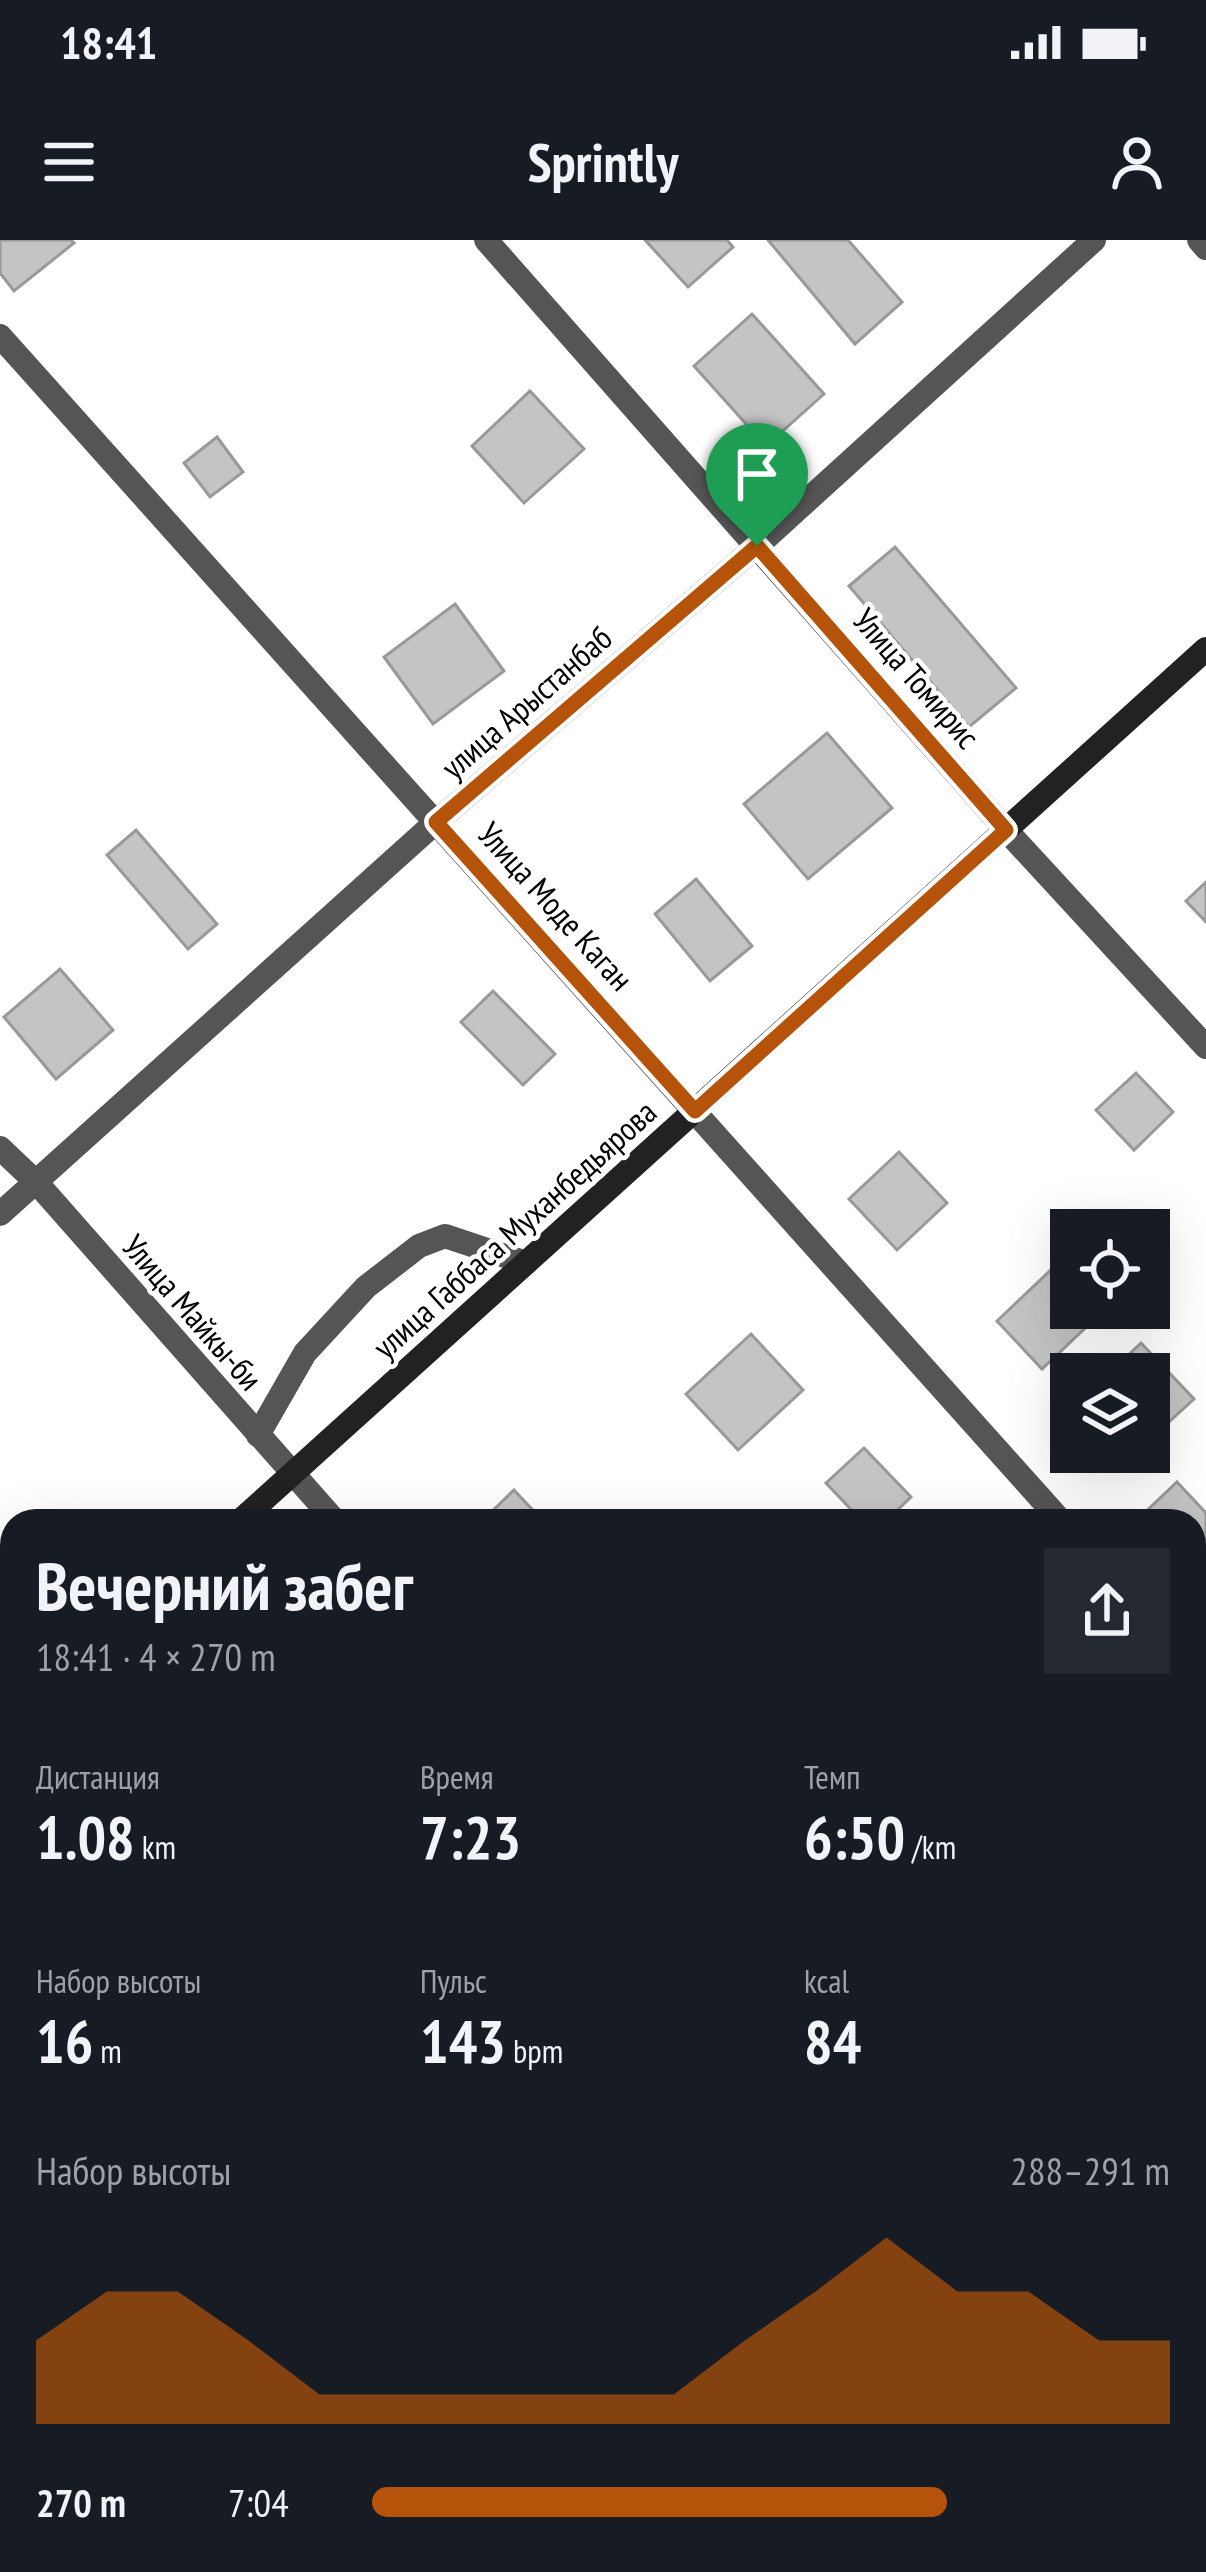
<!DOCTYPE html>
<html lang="ru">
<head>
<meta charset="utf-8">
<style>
  body { margin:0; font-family:"PT Sans Narrow",sans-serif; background:#242831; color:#f1f3f6; height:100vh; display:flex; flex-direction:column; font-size:45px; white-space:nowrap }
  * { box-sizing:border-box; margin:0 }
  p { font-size:39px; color:#9ea1a6 }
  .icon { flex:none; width:66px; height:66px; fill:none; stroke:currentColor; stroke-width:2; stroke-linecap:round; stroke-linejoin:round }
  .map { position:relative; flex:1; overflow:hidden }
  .panel { position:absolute; left:0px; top:1269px; width:1206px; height:1065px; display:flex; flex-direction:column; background:#171b24; border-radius:36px 36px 0 0; box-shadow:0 12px 48px #0002 }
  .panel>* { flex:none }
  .controls { position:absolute; left:1050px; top:969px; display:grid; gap:24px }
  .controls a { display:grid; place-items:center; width:120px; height:120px; border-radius:0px; background:#171b24; box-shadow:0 12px 48px #0002; font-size:60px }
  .pin { position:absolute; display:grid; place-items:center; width:102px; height:102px; color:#fff; margin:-123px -51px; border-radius:50% 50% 50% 0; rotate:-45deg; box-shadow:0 0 12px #0007 }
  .pin .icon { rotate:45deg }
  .round { display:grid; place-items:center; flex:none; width:126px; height:126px; border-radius:0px; background:#242831 }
  .headline { display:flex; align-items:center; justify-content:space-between; height:204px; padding:0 36px }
  h1 { font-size:66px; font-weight:600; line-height:90px }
  .stats { display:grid; grid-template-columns:repeat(3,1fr); gap:18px; height:204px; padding:12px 36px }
  .stats div { display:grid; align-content:center }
  .stats b { font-size:60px; font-weight:600 }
  .stats small { font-size:33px; font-weight:400 }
  .stats p { font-size:33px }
  .chart { height:336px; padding:24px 36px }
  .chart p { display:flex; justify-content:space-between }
  .chart svg { width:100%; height:216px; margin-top:12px; fill:#b45309; opacity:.7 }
  ul { padding:0 36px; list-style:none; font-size:39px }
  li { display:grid; grid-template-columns:192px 144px 1fr; align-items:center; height:90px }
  li i { height:30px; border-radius:15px; background:#b45309 }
  .status { display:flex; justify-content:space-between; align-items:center; height:84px; padding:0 60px; background:#171b24; direction:ltr }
  .status svg { height:33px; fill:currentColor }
  header { display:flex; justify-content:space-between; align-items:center; height:156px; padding:0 36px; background:#171b24; font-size:54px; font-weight:600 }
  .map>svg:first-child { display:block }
</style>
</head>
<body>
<div class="status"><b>18:41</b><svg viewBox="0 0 49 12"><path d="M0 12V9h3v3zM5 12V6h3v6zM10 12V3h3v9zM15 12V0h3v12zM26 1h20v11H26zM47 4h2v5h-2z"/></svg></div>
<header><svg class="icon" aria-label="menu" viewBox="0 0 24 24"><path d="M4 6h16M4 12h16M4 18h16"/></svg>Sprintly<svg class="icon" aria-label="person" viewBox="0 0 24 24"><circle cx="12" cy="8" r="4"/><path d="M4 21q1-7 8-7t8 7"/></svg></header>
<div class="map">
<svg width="1206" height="2332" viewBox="0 0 1206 2332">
  <rect width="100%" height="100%" fill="#fff"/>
  <g fill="#c4c4c4" stroke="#999" stroke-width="3">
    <polygon points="0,0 71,0 74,3 14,51 0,33"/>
    <polygon points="645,0 727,0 733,7 688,47"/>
    <polygon points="768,0 848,0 902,62 855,104"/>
    <polygon points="752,74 824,154 766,206 694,126"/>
    <polygon points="530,151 584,209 524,263 472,206"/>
    <polygon points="217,197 243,232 210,257 184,223"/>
    <polygon points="895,307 1016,448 969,487 849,346"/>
    <polygon points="455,364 504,431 433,484 384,417"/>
    <polygon points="827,493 892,568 808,639 744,564"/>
    <polygon points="136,590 217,684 188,709 107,615"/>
    <polygon points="696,639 752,706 710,741 655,674"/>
    <polygon points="1206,642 1206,682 1186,661"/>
    <polygon points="60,729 113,790 56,839 4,777"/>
    <polygon points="493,751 555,814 523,845 461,782"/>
    <polygon points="1136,833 1173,872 1134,910 1096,870"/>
    <polygon points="899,912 947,963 897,1010 849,959"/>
    <polygon points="1055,1026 1071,1042 1071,1068 1096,1068 1101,1073 1042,1129 997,1081"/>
    <polygon points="751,1094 803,1150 738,1210 686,1154"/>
    <polygon points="1141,1103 1194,1159 1149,1200 1149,1134 1108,1134"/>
    <polygon points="864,1208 911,1257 886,1281 862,1281 826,1243"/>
    <polygon points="1177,1242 1206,1273 1206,1351 1202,1355 1194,1346 1194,1281 1136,1281"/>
    <polygon points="514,1250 543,1281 482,1281"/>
    <polygon points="1206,1648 1206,1693 1194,1681 1194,1660"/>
    <polygon points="12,1812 12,1901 0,1888 0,1824"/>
    <polygon points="12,1939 12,2039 0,2027 0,1951"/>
  </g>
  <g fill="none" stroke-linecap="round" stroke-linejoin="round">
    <polyline stroke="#555" stroke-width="24" points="258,1195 305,1113 366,1047 419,1006 445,996 526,1023"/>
    <g stroke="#555" stroke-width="24">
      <polyline points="486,0 1006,590 1206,807"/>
      <polyline points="1199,0 1206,8"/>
      <polyline points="0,96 1061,1281"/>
      <polyline points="0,908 37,943 335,1281"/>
      <polyline points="0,974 436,582 757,306 1094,0"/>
      <polyline points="1194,1430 1206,1443"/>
      <polyline points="0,1674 12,1688"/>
      <polyline points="1194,2230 1206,2243"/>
      <polyline points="572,2322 581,2332"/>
    </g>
    <g stroke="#222" stroke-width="24">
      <polyline points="240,1281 1206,409"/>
      <polyline points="0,1498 12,1487"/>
    </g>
  </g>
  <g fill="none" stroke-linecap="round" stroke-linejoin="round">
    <defs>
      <polygon id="route" points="757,306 1006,590 695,871 436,582"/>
    </defs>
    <use href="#route" stroke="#fff" stroke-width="24"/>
    <use href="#route" stroke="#b45309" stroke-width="15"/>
  </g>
  <g text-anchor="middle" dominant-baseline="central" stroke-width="9" stroke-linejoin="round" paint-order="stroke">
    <g font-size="33" fill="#000" stroke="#fff">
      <text transform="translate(917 438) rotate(49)">Улица Томирис</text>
      <text transform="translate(526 462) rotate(-41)">улица Арыстанбаб</text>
      <text transform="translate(556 666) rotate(48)">Улица Моде Каган</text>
      <text transform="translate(514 989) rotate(-42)">улица Габбаса Муханбедьярова</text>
      <text transform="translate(193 1072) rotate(49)">Улица Майкы-би</text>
    </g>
  </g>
</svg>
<div class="controls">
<a><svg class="icon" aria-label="locate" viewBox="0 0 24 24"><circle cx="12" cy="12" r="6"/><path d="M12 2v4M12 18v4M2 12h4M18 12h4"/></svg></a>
<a><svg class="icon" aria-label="layers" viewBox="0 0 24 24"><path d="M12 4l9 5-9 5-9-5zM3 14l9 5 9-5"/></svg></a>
</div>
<div class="pin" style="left:757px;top:306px;background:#1e9e55"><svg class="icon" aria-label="arrive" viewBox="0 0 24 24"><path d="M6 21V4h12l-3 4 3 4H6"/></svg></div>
<section class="panel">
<div class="headline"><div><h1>Вечерний забег</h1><p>18:41 · 4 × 270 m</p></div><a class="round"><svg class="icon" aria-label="share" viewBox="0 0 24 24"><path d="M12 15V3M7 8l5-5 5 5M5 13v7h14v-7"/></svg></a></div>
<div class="stats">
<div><p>Дистанция</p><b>1.08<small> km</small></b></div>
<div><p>Время</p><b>7:23</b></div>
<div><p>Темп</p><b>6:50<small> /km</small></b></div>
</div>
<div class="stats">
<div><p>Набор высоты</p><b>16<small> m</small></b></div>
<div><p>Пульс</p><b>143<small> bpm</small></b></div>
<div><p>kcal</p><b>84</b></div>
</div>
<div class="chart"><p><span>Набор высоты</span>288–291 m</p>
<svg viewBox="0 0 160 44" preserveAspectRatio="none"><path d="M0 44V27L10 17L20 17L30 27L40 38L50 38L60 38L70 38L80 38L90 38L100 27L110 17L120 6L130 17L140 17L150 27L160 27V44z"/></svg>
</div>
<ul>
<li><b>270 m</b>7:04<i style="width:72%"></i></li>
</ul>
</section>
</div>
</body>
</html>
